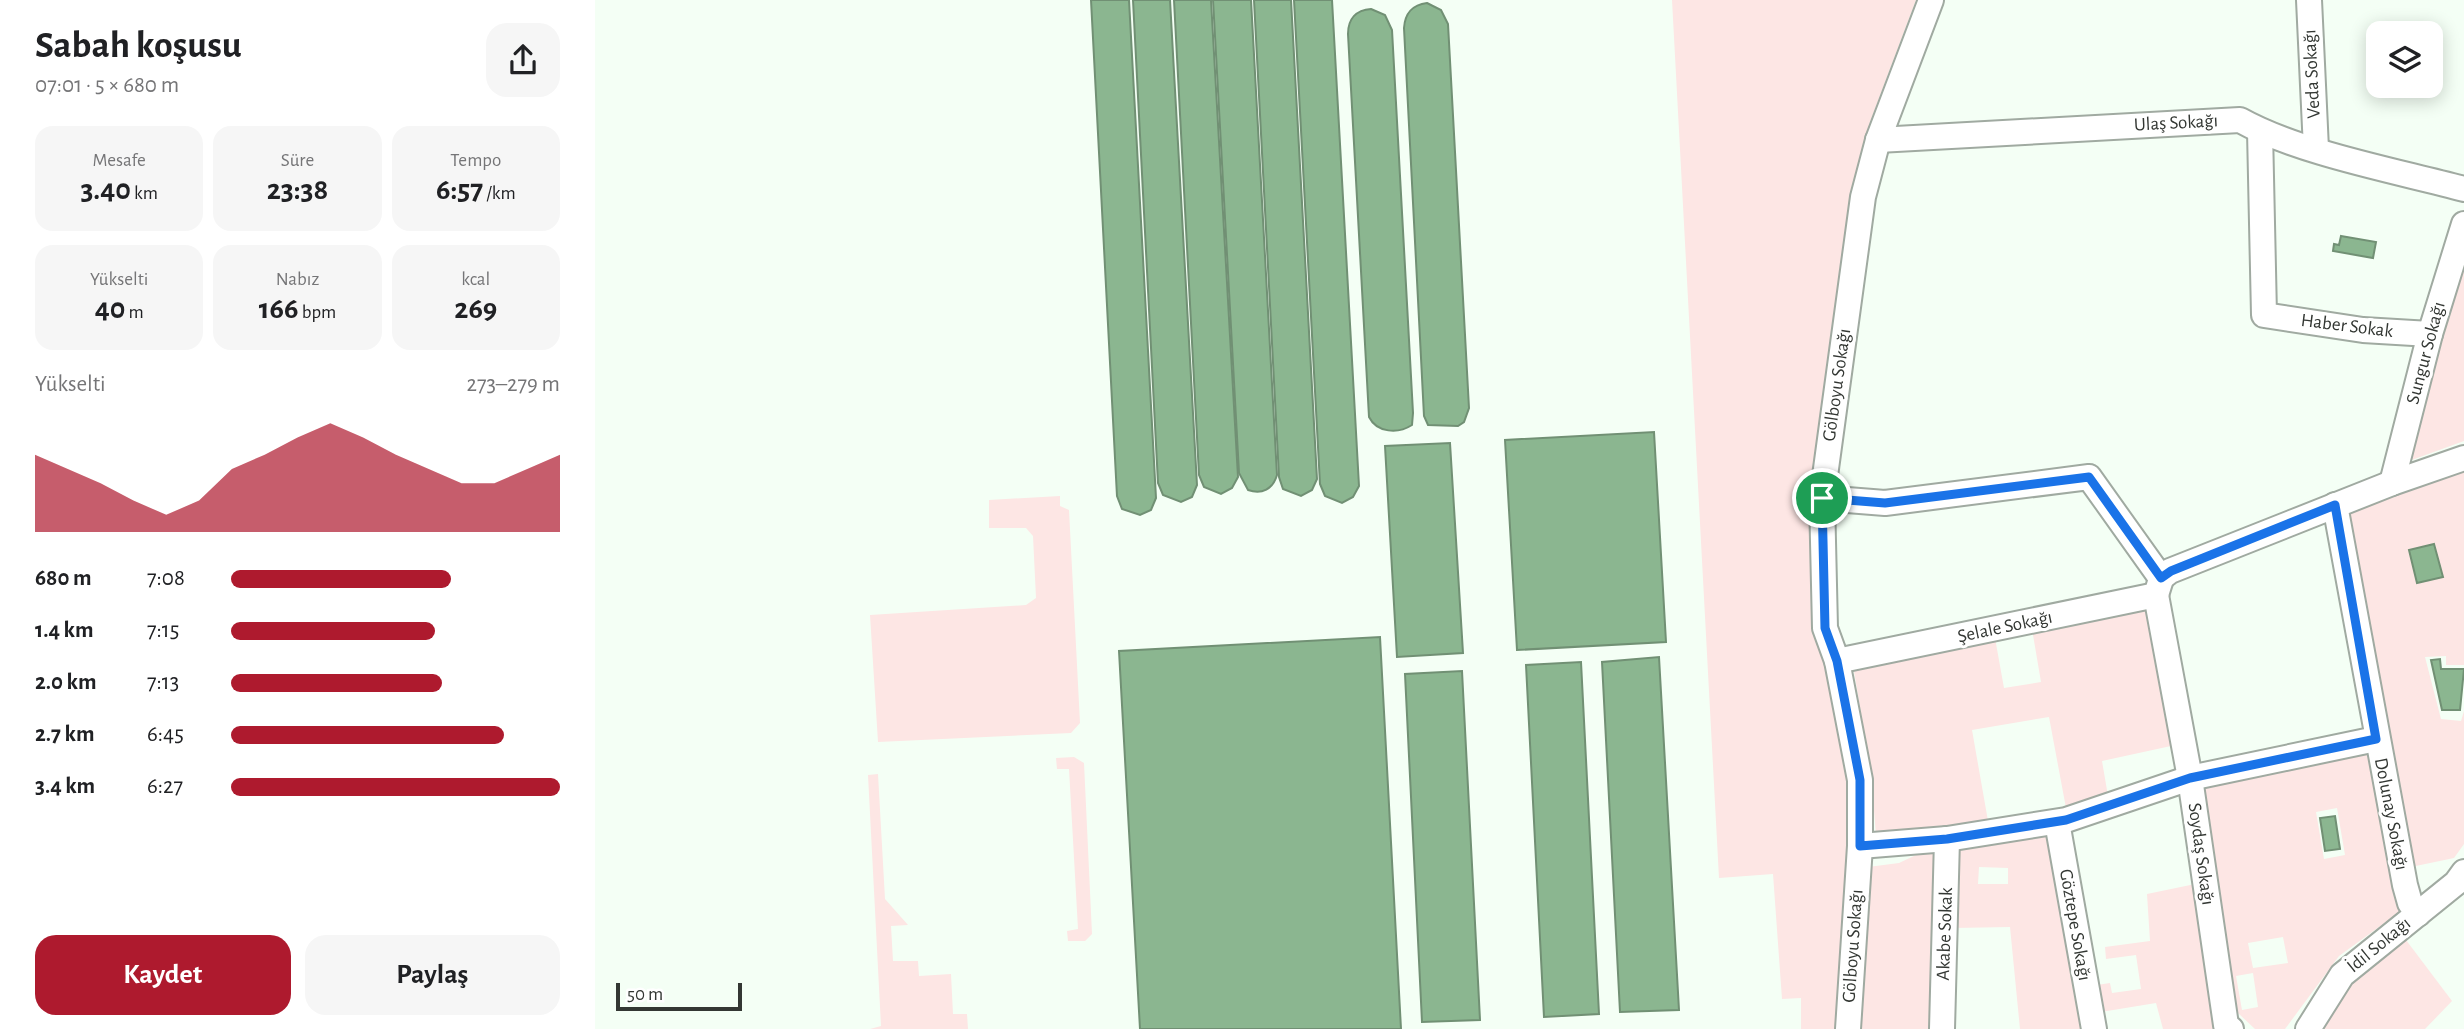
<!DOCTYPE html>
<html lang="tr">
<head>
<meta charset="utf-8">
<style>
  body { margin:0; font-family:"Alegreya Sans",sans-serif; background:#f6f6f6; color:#202124; height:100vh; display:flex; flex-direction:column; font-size:26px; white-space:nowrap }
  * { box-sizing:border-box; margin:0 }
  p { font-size:23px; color:#757577 }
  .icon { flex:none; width:38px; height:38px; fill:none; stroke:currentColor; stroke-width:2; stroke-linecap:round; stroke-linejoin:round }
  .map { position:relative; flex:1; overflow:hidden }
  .panel { display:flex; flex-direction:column; background:#fff; width:595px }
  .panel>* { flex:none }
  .buttons { position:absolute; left:1771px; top:21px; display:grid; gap:14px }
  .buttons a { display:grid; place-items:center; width:77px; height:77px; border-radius:14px; background:#fff; box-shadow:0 4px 18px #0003; font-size:35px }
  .scale { position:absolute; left:21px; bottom:18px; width:126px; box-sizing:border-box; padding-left:7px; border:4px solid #333733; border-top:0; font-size:19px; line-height:24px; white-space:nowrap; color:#333733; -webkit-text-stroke:5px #fff; paint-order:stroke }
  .pin { position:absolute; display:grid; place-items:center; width:60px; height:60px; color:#fff; margin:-30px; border:4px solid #fff; border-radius:50%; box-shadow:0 2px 7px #0007 }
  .round { display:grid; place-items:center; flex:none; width:74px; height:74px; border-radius:21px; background:#f6f6f6 }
  .summary { display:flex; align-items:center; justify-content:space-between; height:119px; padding:0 35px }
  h1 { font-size:38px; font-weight:700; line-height:52px }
  .stats { display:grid; grid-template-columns:repeat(3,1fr); gap:10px; height:119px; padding:7px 35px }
  .stats div { display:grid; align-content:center; border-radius:18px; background:#f6f6f6; text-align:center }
  .stats b { font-size:30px; font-weight:700 }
  .stats small { font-size:19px; font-weight:400 }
  .stats p { font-size:19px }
  .chart { height:196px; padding:14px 35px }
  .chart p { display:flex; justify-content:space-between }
  .chart svg { width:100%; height:126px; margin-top:7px; fill:#ae1a2e; opacity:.7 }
  .action { display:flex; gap:14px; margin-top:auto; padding:14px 35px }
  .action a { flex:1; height:80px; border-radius:21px; background:#ae1a2e; color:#fff; font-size:28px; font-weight:700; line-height:80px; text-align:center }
  .action a+a { background:#f6f6f6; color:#202124 }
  ul { padding:0 35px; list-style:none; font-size:23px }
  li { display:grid; grid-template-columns:112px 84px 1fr; align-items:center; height:52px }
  li i { height:18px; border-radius:9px; background:#ae1a2e }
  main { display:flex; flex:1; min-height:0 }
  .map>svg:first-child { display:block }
</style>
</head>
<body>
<main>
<section class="panel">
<div class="summary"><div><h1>Sabah koşusu</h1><p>07:01 · 5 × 680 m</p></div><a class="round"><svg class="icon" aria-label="share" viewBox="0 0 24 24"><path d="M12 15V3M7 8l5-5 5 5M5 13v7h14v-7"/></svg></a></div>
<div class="stats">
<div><p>Mesafe</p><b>3.40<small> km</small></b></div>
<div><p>Süre</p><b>23:38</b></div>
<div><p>Tempo</p><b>6:57<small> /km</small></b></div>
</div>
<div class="stats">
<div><p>Yükselti</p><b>40<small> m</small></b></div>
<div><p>Nabız</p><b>166<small> bpm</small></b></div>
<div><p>kcal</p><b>269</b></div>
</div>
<div class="chart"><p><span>Yükselti</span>273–279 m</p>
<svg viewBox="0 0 160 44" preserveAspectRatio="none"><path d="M0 44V17L10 22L20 27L30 33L40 38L50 33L60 22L70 17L80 11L90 6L100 11L110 17L120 22L130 27L140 27L150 22L160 17V44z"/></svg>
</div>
<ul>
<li><b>680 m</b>7:08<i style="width:67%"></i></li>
<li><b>1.4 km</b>7:15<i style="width:62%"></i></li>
<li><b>2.0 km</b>7:13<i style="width:64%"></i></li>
<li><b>2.7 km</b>6:45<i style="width:83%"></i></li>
<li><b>3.4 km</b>6:27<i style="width:100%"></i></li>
</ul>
<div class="action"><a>Kaydet</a><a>Paylaş</a></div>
</section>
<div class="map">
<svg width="1869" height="1029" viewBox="0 0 1869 1029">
  <rect width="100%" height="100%" fill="#f4fff5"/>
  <g fill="#fde6e4" fill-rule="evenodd">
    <polygon points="1077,0 1321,0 1275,122 1255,197 1217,494 1231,665 1253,780 1258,850 1244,1029 1206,1029 1206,998 1187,999 1178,874 1124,878"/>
    <polygon points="1869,252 1869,441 1814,461"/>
    <polygon points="1869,471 1869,665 1851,665 1851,656 1830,657 1846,719 1866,721 1869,711 1869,844 1859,858 1816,867 1749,513"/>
    <polygon points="465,496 465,506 474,510 485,723 476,733 283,742 275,615 431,605 441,598 438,536 431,528 394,528 394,500"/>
    <polygon points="1542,604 1553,611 1576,746 1507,761 1513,796 1471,808 1454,717 1377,730 1393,821 1360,828 1281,835 1276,774 1258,665 1400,638 1409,688 1446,682 1437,629"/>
    <path d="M1778 751 1806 911 1744 956 1690 1029H1660L1643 1013 1604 786ZM1742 808 1750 855 1729 859 1721 812ZM1688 937 1693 963 1658 968 1653 943ZM1658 973 1663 1007 1647 1010 1641 976Z"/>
    <polygon points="479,757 489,763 497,934 490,941 473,941 472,931 483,929 474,769 462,769 461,758"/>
    <polygon points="283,774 290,899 313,925 296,926 298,961 323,961 324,976 356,974 358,1014 372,1014 373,1029 275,1029 286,1026 273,775"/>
    <path d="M1456 833 1492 1029H1425L1415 927 1358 928 1360 850ZM1384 867 1413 868V884H1383Z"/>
    <polygon points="1340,846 1341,1029 1264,1029 1273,867 1304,863"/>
    <polygon points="1605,883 1627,1029 1568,1029 1561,1003 1506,1012 1502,985 1515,983 1517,993 1546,989 1541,955 1511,959 1510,947 1555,941 1552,894"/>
    <polygon points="1811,940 1857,1001 1830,1029 1724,1029 1761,976"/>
  </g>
  <g fill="#8bb690" stroke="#719074" stroke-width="2">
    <polygon points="496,0 534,0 561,498 556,510 545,515 527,509 522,496"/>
    <polygon points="538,0 575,0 602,485 597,497 586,502 568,495 563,483"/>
    <polygon points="579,0 616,0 643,477 637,488 626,494 609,487 604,475"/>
    <path d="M618 0H656L682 475C678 489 667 495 653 490L644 473Z"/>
    <polygon points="659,0 696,0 722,479 717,490 706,496 688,489 684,477"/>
    <polygon points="699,0 737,0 764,486 758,497 747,503 730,496 725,484"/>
    <path d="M832 3 846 10 853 24 874 408 869 422 863 426 833 425 829 416 809 28C810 13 817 5 832 3Z"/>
    <path d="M776 9 790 15 797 30 818 413 817 425C803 434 782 433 774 417L753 34C753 19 761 10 776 9Z"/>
    <polygon points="1746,236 1781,242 1778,258 1738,251 1739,244 1744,245"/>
    <polygon points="1059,432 1071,642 922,650 910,440"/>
    <polygon points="855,443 868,653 802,657 790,446"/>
    <polygon points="1839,544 1848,577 1822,583 1814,550"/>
    <polygon points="785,637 806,1029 545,1029 524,651"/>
    <polygon points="1064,657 1084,1010 1025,1012 1007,662"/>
    <polygon points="1845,659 1846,669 1869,669 1865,710 1847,710 1836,660"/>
    <polygon points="986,662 1004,1014 949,1017 931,665"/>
    <polygon points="867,671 885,1020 827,1022 810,674"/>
    <polygon points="1740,816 1745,849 1730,851 1725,818"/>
  </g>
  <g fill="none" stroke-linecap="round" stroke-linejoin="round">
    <defs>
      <g id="minor">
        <polyline points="1714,0 1721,149"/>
        <polyline points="1665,131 1669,315 1768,330 1835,334"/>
        <path d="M1283 140 1645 120C1704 153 1802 171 1869 189"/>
        <polyline points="1797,483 1835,334 1869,224"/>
        <polyline points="1227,498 1290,503 1494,477 1566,578"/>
        <polyline points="1740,505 1810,885 1815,903 1823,914"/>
        <polyline points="1566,578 1575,571 1797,483 1869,458"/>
        <polyline points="1561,595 1595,778 1631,1025 1636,1029"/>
        <polyline points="1242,661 1561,595 1566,579"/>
        <polyline points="1462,822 1499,1029"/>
        <polyline points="1265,846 1352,839 1471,820 1595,778 1781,739"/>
        <polyline points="1253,1029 1265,846 1265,780 1242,661 1230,628 1227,498 1268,197 1283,140 1336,0"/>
        <polyline points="1347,1029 1352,839"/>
        <polyline points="1713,1029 1747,975 1861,883 1869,872"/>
      </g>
    </defs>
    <use href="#minor" stroke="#a0aaa1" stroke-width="28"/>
    <use href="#minor" stroke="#fff" stroke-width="24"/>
  </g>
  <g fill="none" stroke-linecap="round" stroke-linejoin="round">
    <defs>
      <polygon id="route" points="1494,477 1566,578 1576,571 1740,505 1781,739 1595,778 1471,820 1352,839 1265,846 1265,780 1242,661 1230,628 1227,498 1290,503"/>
    </defs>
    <use href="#route" stroke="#fff" stroke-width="14"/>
    <use href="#route" stroke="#1a73e8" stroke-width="9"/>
  </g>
  <g text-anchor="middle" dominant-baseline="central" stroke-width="6" stroke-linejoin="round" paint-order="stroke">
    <g font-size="19" fill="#333733" stroke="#fff">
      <text transform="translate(1717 74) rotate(-93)">Veda Sokağı</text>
      <text transform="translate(1581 123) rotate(-3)">Ulaş Sokağı</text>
      <text transform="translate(1752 326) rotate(7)">Haber Sokak</text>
      <text transform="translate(1831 353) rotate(-75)">Sungur Sokağı</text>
      <text transform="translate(1242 385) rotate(-82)">Gölboyu Sokağı</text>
      <text transform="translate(1410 627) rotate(-12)">Şelale Sokağı</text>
      <text transform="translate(1796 814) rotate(79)">Dolunay Sokağı</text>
      <text transform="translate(1606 854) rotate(82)">Soydaş Sokağı</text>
      <text transform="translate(1480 925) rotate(80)">Göztepe Sokağı</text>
      <text transform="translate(1350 934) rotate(-88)">Akabe Sokak</text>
      <text transform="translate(1784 945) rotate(-39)">İdil Sokağı</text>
      <text transform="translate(1258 946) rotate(-86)">Gölboyu Sokağı</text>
    </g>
  </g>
</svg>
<div class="buttons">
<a><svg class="icon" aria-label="layers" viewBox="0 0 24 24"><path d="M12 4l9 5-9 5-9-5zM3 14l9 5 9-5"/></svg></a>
</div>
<div class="scale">50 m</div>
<div class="pin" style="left:1227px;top:498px;background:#1e9e55"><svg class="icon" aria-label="arrive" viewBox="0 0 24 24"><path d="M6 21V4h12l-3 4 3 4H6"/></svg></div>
</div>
</main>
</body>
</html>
